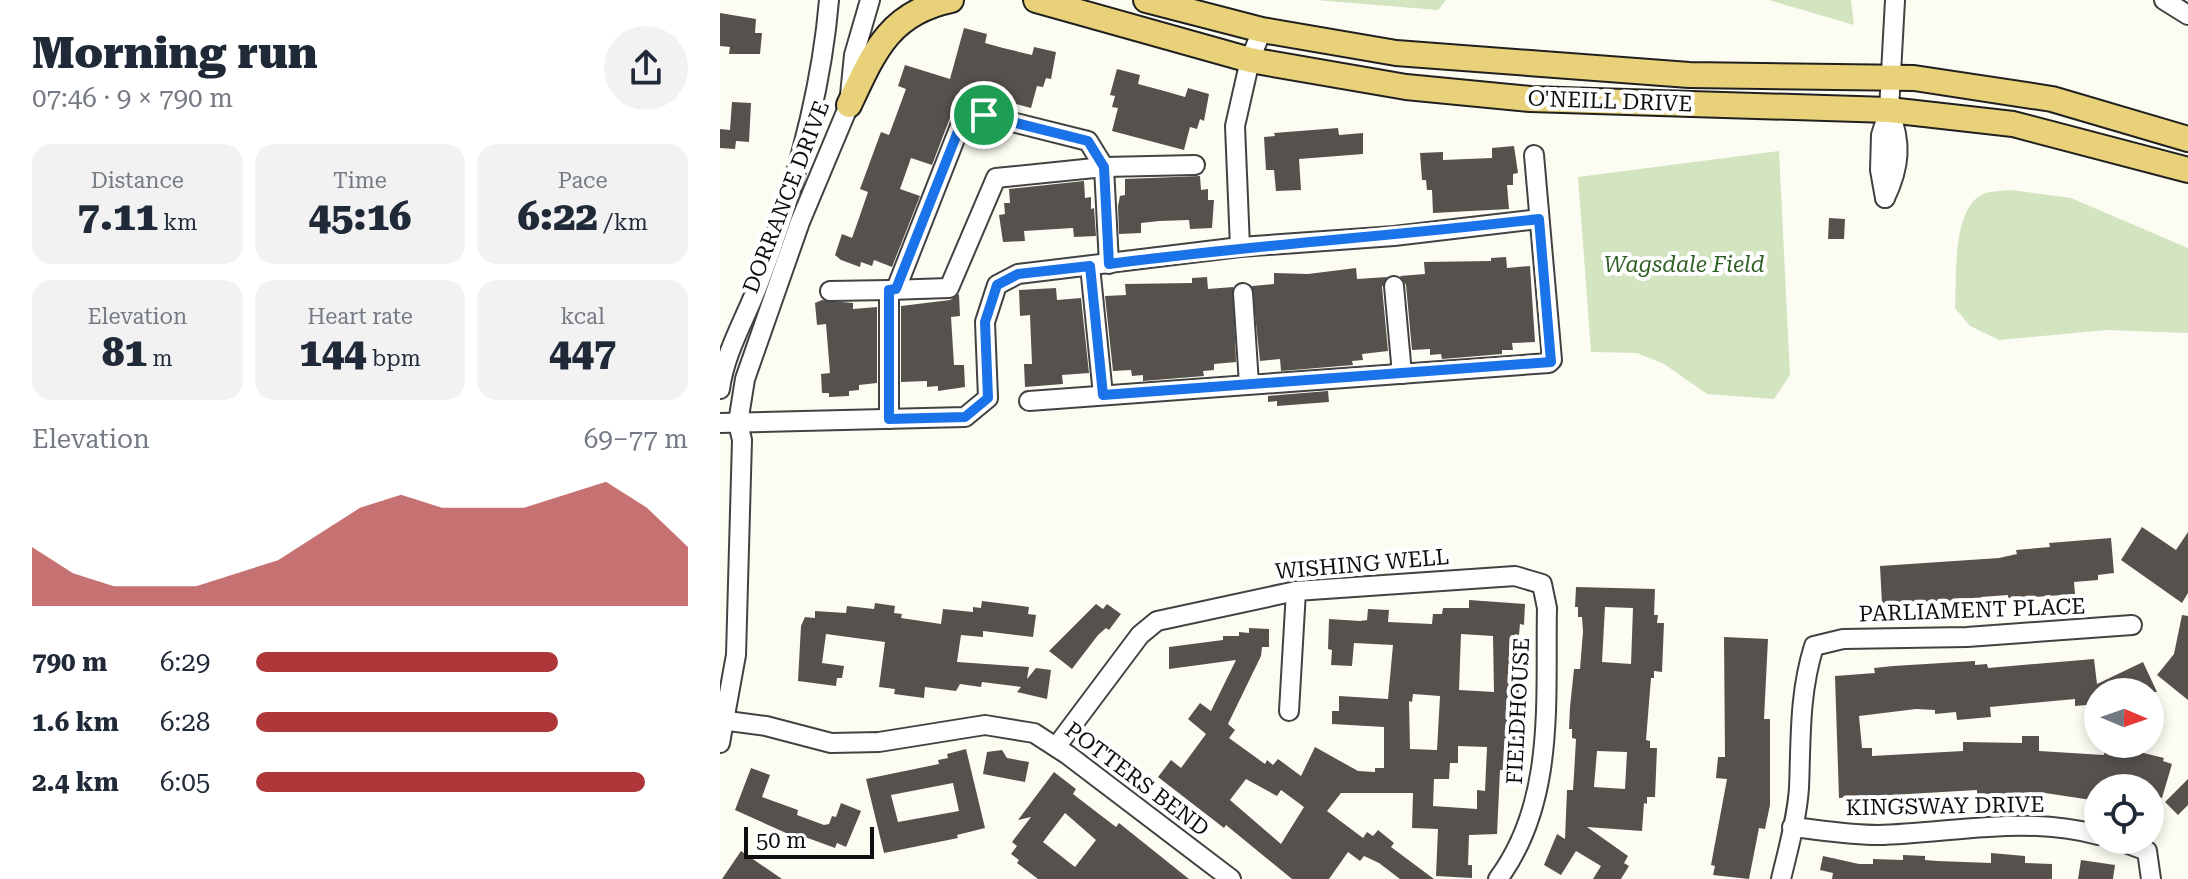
<!DOCTYPE html>
<html lang="en">
<head>
<meta charset="utf-8">
<style>
  body { margin:0; font-family:"Roboto Serif",serif; background:#f2f2f3; color:#1f2937; height:100vh; display:flex; flex-direction:column; font-size:30px; white-space:nowrap }
  * { box-sizing:border-box; margin:0 }
  p { font-size:26px; color:#747a83 }
  .icon { flex:none; width:44px; height:44px; fill:none; stroke:currentColor; stroke-width:2; stroke-linecap:round; stroke-linejoin:round }
  .map { position:relative; flex:1; overflow:hidden }
  .details { display:flex; flex-direction:column; background:#fff; width:720px }
  .details>* { flex:none }
  .needle { width:52px; rotate:92deg }
  .fabs { position:absolute; left:1364px; top:678px; display:grid; gap:16px }
  .fabs a { display:grid; place-items:center; width:80px; height:80px; border-radius:50%; background:#fff; box-shadow:0 4px 12px #0003; font-size:40px }
  .scale { position:absolute; left:24px; bottom:20px; width:130px; box-sizing:border-box; padding-left:8px; border:4px solid #0f0f0f; border-top:0; font-size:22px; line-height:28px; white-space:nowrap; color:#0f0f0f; -webkit-text-stroke:6px #fff; paint-order:stroke }
  .pin { position:absolute; display:grid; place-items:center; width:68px; height:68px; color:#fff; margin:-34px; border:4px solid #fff; border-radius:50%; box-shadow:0 2px 8px #0007 }
  .round { display:grid; place-items:center; flex:none; width:84px; height:84px; border-radius:42px; background:#f2f2f3 }
  .head { display:flex; align-items:center; justify-content:space-between; height:136px; padding:0 32px }
  h1 { font-size:44px; font-weight:800; line-height:60px }
  .figures { display:grid; grid-template-columns:repeat(3,1fr); gap:12px; height:136px; padding:8px 32px }
  .figures div { display:grid; align-content:center; border-radius:20px; background:#f2f2f3; text-align:center }
  .figures b { font-size:40px; font-weight:800 }
  .figures small { font-size:22px; font-weight:400 }
  .figures p { font-size:22px }
  .chart { height:224px; padding:16px 32px }
  .chart p { display:flex; justify-content:space-between }
  .chart svg { width:100%; height:144px; margin-top:8px; fill:#af3739; opacity:.7 }
  ul { padding:0 32px; list-style:none; font-size:26px }
  li { display:grid; grid-template-columns:128px 96px 1fr; align-items:center; height:60px }
  li i { height:20px; border-radius:10px; background:#af3739 }
  main { display:flex; flex:1; min-height:0 }
  .map>svg:first-child { display:block }
</style>
</head>
<body>
<main>
<section class="details">
<div class="head"><div><h1>Morning run</h1><p>07:46 · 9 × 790 m</p></div><a class="round"><svg class="icon" aria-label="share" viewBox="0 0 24 24"><path d="M12 15V3M7 8l5-5 5 5M5 13v7h14v-7"/></svg></a></div>
<div class="figures">
<div><p>Distance</p><b>7.11<small> km</small></b></div>
<div><p>Time</p><b>45:16</b></div>
<div><p>Pace</p><b>6:22<small> /km</small></b></div>
</div>
<div class="figures">
<div><p>Elevation</p><b>81<small> m</small></b></div>
<div><p>Heart rate</p><b>144<small> bpm</small></b></div>
<div><p>kcal</p><b>447</b></div>
</div>
<div class="chart"><p><span>Elevation</span>69–77 m</p>
<svg viewBox="0 0 160 44" preserveAspectRatio="none"><path d="M0 44V26L10 34L20 38L30 38L40 38L50 34L60 30L70 22L80 14L90 10L100 14L110 14L120 14L130 10L140 6L150 14L160 26V44z"/></svg>
</div>
<ul>
<li><b>790 m</b>6:29<i style="width:70%"></i></li>
<li><b>1.6 km</b>6:28<i style="width:70%"></i></li>
<li><b>2.4 km</b>6:05<i style="width:90%"></i></li>
</ul>
</section>
<div class="map">
<svg width="1468" height="879" viewBox="0 0 1468 879">
  <rect width="100%" height="100%" fill="#fdfcf3"/>
  <g fill="#d2e5c0">
    <polygon points="595,0 726,0 718,10"/>
    <polygon points="1049,0 1131,0 1134,25"/>
    <polygon points="1059,151 1070,375 1054,399 987,394 944,364 917,353 871,352 858,177"/>
    <path d="M1291 190 1351 198 1468 248V333L1387 330 1279 340 1250 326 1235 308C1237 278 1231 204 1266 193 1273 191 1283 191 1291 190Z"/>
  </g>
  <g fill="#57514d" fill-rule="evenodd">
    <polygon points="0,13 36,19 35,33 42,33 40,54 9,54 10,47 0,46"/>
    <polygon points="244,28 267,34 265,43 283,48 312,55 314,47 336,52 331,79 326,78 323,87 317,86 311,108 241,89 212,165 191,158 180,189 200,196 172,267 154,260 152,266 141,262 140,267 121,260 115,255 122,234 132,238 138,221 148,192 140,189 161,132 169,135 186,89 178,86 185,65 230,79"/>
    <polygon points="397,69 420,75 418,84 448,92 465,97 468,88 489,94 484,121 480,119 477,129 470,127 464,150 392,131 398,108 392,107 395,96 390,95"/>
    <polygon points="12,102 31,103 29,142 16,141 15,149 0,148 0,129 10,130"/>
    <polygon points="618,128 619,135 643,133 643,154 579,159 581,190 556,191 554,170 546,170 544,137 555,136 554,133"/>
    <polygon points="794,146 798,173 793,174 793,185 787,185 789,209 713,213 712,190 707,190 706,180 702,180 700,153 723,152 723,160 772,158 772,148"/>
    <polygon points="480,176 481,190 488,189 488,200 494,200 492,228 470,229 469,220 439,221 421,223 421,233 399,234 398,206 400,196 405,195 405,179"/>
    <polygon points="364,181 365,198 371,197 371,209 374,208 376,236 354,237 353,228 304,231 305,241 283,242 279,215 285,214 284,203 290,203 289,189"/>
    <polygon points="1109,218 1125,219 1124,239 1108,239"/>
    <polygon points="786,257 787,268 810,266 815,342 792,343 793,350 782,350 782,354 722,359 721,354 710,355 710,349 692,350 686,285 680,276 705,274 704,262 771,261 771,258"/>
    <polygon points="636,268 637,279 667,277 662,287 668,351 642,354 643,360 632,361 633,365 561,371 560,359 540,361 532,286 554,284 554,273 588,274"/>
    <polygon points="487,277 488,289 513,287 516,362 494,364 494,370 483,371 484,376 423,381 423,375 412,376 411,370 393,371 385,296 406,295 405,284 472,283 472,278"/>
    <polygon points="336,288 337,300 361,298 369,373 342,375 343,384 305,387 304,364 312,364 310,315 300,316 299,290"/>
    <polygon points="239,294 240,316 231,317 234,365 244,365 245,387 218,391 218,386 207,387 207,381 181,382 181,306 230,300"/>
    <polygon points="102,300 133,303 133,309 157,307 157,383 139,385 139,390 129,391 129,396 109,397 109,393 102,393 101,374 110,373 106,324 97,325 95,303"/>
    <polygon points="608,391 609,402 557,406 557,401 548,402 548,396"/>
    <polygon points="1422,527 1456,550 1468,532 1468,593 1462,603 1401,560"/>
    <polygon points="1391,538 1394,573 1378,575 1378,580 1354,582 1355,594 1288,599 1288,595 1261,597 1261,603 1242,604 1242,600 1162,604 1160,566 1279,558 1297,554 1296,550 1330,547 1329,543"/>
    <path d="M856 587 935 589 934 615H938L937 623H944L942 672 934 671V678H931L926 740 930 741V748H937L935 797H927V804L924 803 922 831 867 827 908 856 904 863 909 866 901 879H873L881 866 856 851 841 875 824 865 837 834 845 839 847 790H853L854 775 856 739 852 738V729H849L850 707 854 669H860L863 632 862 617H858V607H855ZM885 607 913 608 911 664 882 662ZM877 751 907 752 905 789 874 787Z"/>
    <path d="M749 600 805 604 804 625 800 624 799 635 795 634 793 670 796 671 795 686 799 687 797 744H793V755H788L787 770H780L777 834 749 835 748 865H752V878L716 876 718 829 692 828 693 793H621L607 811 643 838 647 832 653 836 658 830 674 843 671 847 714 879H680L659 863 644 856 640 861 628 852 609 879H572L506 825 504 828 438 777 451 760 461 768 486 734 468 719 480 703 491 711 516 660 449 669V647L503 640V636H519V632L529 633V628L549 629V647H542L541 656 508 724 515 730 509 738 545 764 547 760 553 765 558 759 581 776 595 747 638 771 655 772V768H664V727L612 724V711H619V696L668 699 673 645 634 643 632 666 611 665 612 650 608 649 609 619 640 621 647 620 648 609 669 610 668 622 712 624 713 614H722L723 608H749ZM741 634 773 636 774 692 739 690ZM693 694 720 696 717 750 690 749 689 701 692 702ZM738 746 767 747 765 791 757 790V809L713 806 714 779H729L730 763H738ZM526 779 557 796 561 790 584 807 561 844 510 800Z"/>
    <polygon points="262,601 309,607 308,614 316,615 313,637 263,631 263,637 241,635 237,662 309,667 307,679 316,668 331,670 327,699 297,692 301,687 262,682 261,687 240,684 236,691 205,687 204,698 174,694 175,689 159,687 165,642 106,634 102,663 124,666 122,678 117,678 116,686 78,681 81,626 85,617 95,618 95,611 126,613 127,606 154,609 155,603 175,606 174,613 182,614 181,618 221,624 223,609 253,612 253,607 261,608"/>
    <polygon points="376,604 383,609 387,604 401,614 389,630 386,628 378,635 352,669 329,651"/>
    <polygon points="1462,615 1468,616 1468,700 1437,675 1454,654"/>
    <polygon points="1004,637 1048,639 1044,719 1050,719 1050,805 1045,829 1039,828 1029,879 993,875 995,866 991,865 1007,779 996,778 998,757 1005,757"/>
    <polygon points="1374,659 1377,684 1423,662 1437,692 1378,692 1378,704 1355,706 1355,699 1270,707 1271,717 1237,720 1236,712 1215,714 1215,710 1196,709 1139,716 1142,748 1152,748 1152,756 1243,751 1243,742 1302,743 1302,736 1319,736 1319,751 1384,755 1385,747 1407,749 1444,758 1443,761 1452,764 1442,798 1430,794 1430,788 1378,788 1378,801 1325,793 1257,794 1257,790 1119,798 1115,676 1155,673 1154,668 1173,666 1255,661 1255,665 1267,664 1268,668"/>
    <path d="M246 749 265 828 237 835 238 838 164 853 146 779 219 764 218 760 228 758 227 754ZM233 783 239 811 178 822 171 795Z"/>
    <polygon points="282,750 287,758 309,762 305,782 263,774 267,752"/>
    <polygon points="31,768 50,775 42,797 78,810 77,815 104,825 109,824 112,816 116,817 121,803 141,811 126,847 117,843 115,848 85,837 84,841 15,810"/>
    <path d="M334 772 356 789 353 794 366 804 396 827 399 823 469 879H318L297 863 299 860 291 854 297 846 292 842 311 817 298 820ZM345 813 376 840 355 867 323 842Z"/>
    <polygon points="1468,779 1468,805 1458,815 1445,802"/>
    <polygon points="21,851 62,879 2,879"/>
    <polygon points="1271,853 1305,856 1305,863 1332,864 1332,879 1112,879 1113,873 1100,870 1103,856 1139,864 1153,864 1153,859 1183,860 1183,855 1205,856 1205,860 1217,861 1271,863"/>
    <polygon points="1361,860 1395,865 1393,879 1358,879"/>
  </g>
  <g fill="none" stroke-linecap="round" stroke-linejoin="round">
    <defs>
      <g id="minor">
        <polyline points="1444,0 1468,15"/>
        <polyline points="1165,198 1160,170 1161,135 1169,110 1175,0"/>
        <path d="M1165 198C1180 167 1182 143 1169 110"/>
        <polyline points="520,247 515,126 530,60 542,30"/>
        <polyline points="370,266 383,395"/>
        <polyline points="674,286 682,374"/>
        <polyline points="176,289 244,116 264,115 368,141 384,167 389,264"/>
        <polyline points="110,291 169,290"/>
        <polyline points="523,293 529,384"/>
        <path d="M0 389C5 351 27 316 40 280 74 190 101 96 109 0"/>
        <polyline points="309,401 829,363 832,360 814,155"/>
        <polyline points="169,419 169,290 229,288 276,178 384,167 475,165"/>
        <polyline points="0,423 245,417 268,398 265,322 277,285 298,274 520,247 674,236 819,219"/>
        <polyline points="569,711 576,591"/>
        <polyline points="0,720 46,726 111,743 159,742 265,725 314,733 348,755 511,879"/>
        <polyline points="0,743 16,655 22,440 18,423 25,379 80,222 129,105 134,55 150,0"/>
        <path d="M336 747 420 635 437 621 576 591 795 576 822 584 827 608C825 700 836 801 778 879"/>
        <path d="M1072 827C1100 830 1130 835 1158 835 1231 833 1305 815 1378 835"/>
        <polyline points="1397,840 1427,851 1431,879"/>
        <path d="M1061 879C1068 850 1077 818 1079 788 1081 739 1079 694 1094 646L1123 639 1247 637 1412 625"/>
      </g>
      <g id="major">
        <polyline points="316,0 530,60 686,87 810,99 1169,110 1293,124 1468,170"/>
        <polyline points="426,0 542,30 676,53 969,75 1194,78 1332,99 1468,139"/>
        <path d="M129 105C154 52 169 13 231 0"/>
      </g>
    </defs>
    <use href="#minor" stroke="#424242" stroke-width="22"/>
    <use href="#major" stroke="#202020" stroke-width="28"/>
    <use href="#minor" stroke="#fff" stroke-width="18"/>
    <use href="#major" stroke="#e8d178" stroke-width="24"/>
  </g>
  <g fill="none" stroke-linecap="round" stroke-linejoin="round">
    <defs>
      <path id="route" d="M264 115 368 141 384 167 389 264C532 245 676 236 819 219L831 362 383 395 370 266 298 274 277 285 265 322 268 398 245 417 169 419V290L176 289 244 116Z"/>
    </defs>
    <use href="#route" stroke="#fff" stroke-width="16"/>
    <use href="#route" stroke="#1a73e8" stroke-width="10"/>
  </g>
  <g text-anchor="middle" dominant-baseline="central" stroke-width="8" stroke-linejoin="round" paint-order="stroke">
    <g font-size="22" fill="#0f0f0f" stroke="#fff">
      <text transform="translate(890 101) rotate(2)">O'NEILL DRIVE</text>
      <text transform="translate(66 197) rotate(-69)">DORRANCE DRIVE</text>
      <text transform="translate(642 564) rotate(-5)">WISHING WELL</text>
      <text transform="translate(1252 610) rotate(-2)">PARLIAMENT PLACE</text>
      <text transform="translate(798 711) rotate(-87)">FIELDHOUSE</text>
      <text transform="translate(417 779) rotate(37)">POTTERS BEND</text>
      <text transform="translate(1225 806) rotate(-1)">KINGSWAY DRIVE</text>
    </g>
    <g font-size="22" font-style="italic" fill="#316027" stroke="#fff">
      <text x="964" y="264">Wagsdale Field</text>
    </g>
  </g>
</svg>
<div class="fabs">
<a><svg class="needle" viewBox="-14 -14 28 28"><path d="M0-13l5 13h-10z" fill="#e53935"/><path d="M0 13l5-13h-10z" fill="#747a83"/></svg></a>
<a><svg class="icon" aria-label="locate" viewBox="0 0 24 24"><circle cx="12" cy="12" r="6"/><path d="M12 2v4M12 18v4M2 12h4M18 12h4"/></svg></a>
</div>
<div class="scale">50 m</div>
<div class="pin" style="left:264px;top:115px;background:#1e9e55"><svg class="icon" aria-label="arrive" viewBox="0 0 24 24"><path d="M6 21V4h12l-3 4 3 4H6"/></svg></div>
</div>
</main>
</body>
</html>
